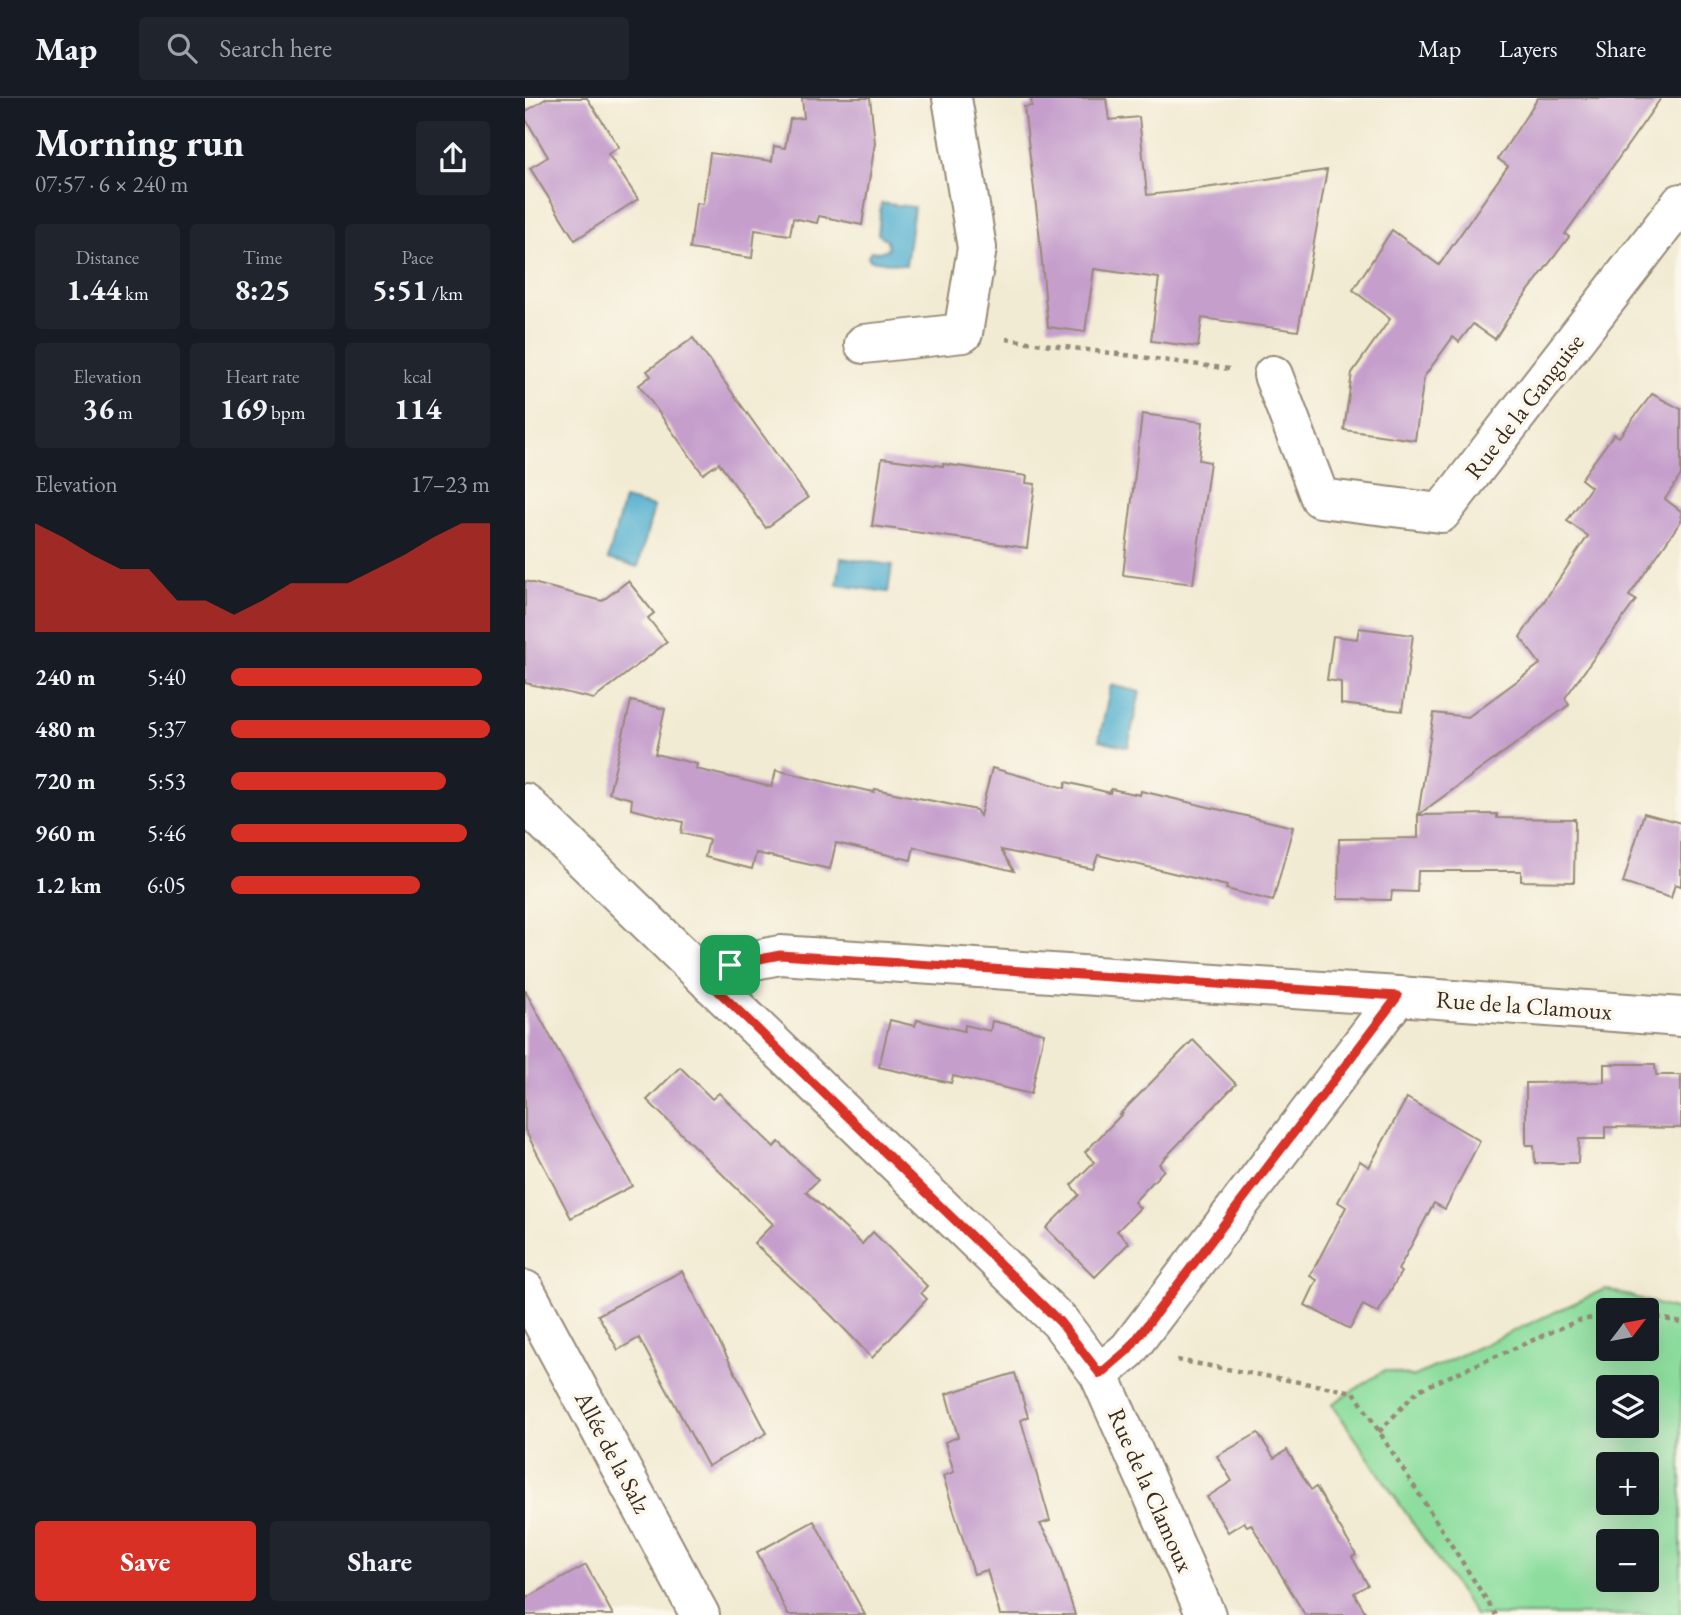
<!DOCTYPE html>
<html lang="en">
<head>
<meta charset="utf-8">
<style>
  body { margin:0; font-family:"EB Garamond",serif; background:#20242c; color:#f1f3f6; height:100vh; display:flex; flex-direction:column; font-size:26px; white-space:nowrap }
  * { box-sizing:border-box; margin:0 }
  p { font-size:23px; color:#9ea1a6 }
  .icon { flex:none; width:38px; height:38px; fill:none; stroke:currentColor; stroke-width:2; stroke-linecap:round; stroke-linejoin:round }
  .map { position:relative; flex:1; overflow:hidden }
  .drawer { display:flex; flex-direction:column; background:#171b24; width:525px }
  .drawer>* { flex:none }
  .needle { width:46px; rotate:58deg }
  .fabs { position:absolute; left:1071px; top:1200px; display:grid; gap:14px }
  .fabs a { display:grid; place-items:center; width:63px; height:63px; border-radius:7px; background:#171b24; box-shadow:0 7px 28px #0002; font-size:35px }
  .pin { position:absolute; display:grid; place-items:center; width:60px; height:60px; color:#fff; margin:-30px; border-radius:14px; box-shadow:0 4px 10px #0006 }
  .round { display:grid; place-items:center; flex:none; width:74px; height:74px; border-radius:7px; background:#20242c }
  .headline { display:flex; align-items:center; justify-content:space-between; height:119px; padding:0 35px }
  h1 { font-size:38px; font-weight:700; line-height:52px }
  .figures { display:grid; grid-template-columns:repeat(3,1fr); gap:10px; height:119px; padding:7px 35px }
  .figures div { display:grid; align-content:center; border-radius:7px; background:#20242c; text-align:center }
  .figures b { font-size:30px; font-weight:700 }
  .figures small { font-size:19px; font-weight:400 }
  .figures p { font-size:19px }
  .chart { height:196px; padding:14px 35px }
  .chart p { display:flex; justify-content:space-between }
  .chart svg { width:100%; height:126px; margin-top:7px; fill:#d93025; opacity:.7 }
  .primary-button { display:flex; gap:14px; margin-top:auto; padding:14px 35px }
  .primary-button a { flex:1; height:80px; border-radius:7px; background:#d93025; color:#fff; font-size:28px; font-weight:700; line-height:80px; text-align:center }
  .primary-button a+a { background:#20242c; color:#f1f3f6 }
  ul { padding:0 35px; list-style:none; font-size:23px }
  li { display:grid; grid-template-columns:112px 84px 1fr; align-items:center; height:52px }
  li i { height:18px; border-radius:9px; background:#d93025 }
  header { display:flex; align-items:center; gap:42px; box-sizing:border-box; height:98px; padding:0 35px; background:#171b24; border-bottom:2px solid #363941 }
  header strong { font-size:33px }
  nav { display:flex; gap:38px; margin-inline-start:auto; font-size:24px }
  .search { width:490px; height:63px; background:#20242c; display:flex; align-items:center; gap:18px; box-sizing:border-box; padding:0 24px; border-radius:7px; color:#9ea1a6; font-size:26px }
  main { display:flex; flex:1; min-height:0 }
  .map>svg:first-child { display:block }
</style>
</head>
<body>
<header>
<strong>Map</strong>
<div class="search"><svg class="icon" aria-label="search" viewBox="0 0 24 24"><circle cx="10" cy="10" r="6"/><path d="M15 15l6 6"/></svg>Search here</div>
<nav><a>Map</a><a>Layers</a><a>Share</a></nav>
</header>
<main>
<section class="drawer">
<div class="headline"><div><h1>Morning run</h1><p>07:57 · 6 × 240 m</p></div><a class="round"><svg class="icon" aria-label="share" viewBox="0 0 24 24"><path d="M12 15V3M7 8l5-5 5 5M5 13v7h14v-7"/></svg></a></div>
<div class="figures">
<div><p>Distance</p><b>1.44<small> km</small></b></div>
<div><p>Time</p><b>8:25</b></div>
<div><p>Pace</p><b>5:51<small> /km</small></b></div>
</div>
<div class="figures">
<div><p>Elevation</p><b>36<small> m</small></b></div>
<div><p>Heart rate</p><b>169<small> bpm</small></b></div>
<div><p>kcal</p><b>114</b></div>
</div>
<div class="chart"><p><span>Elevation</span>17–23 m</p>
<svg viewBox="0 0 160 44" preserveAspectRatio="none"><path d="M0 44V6L10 11L20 17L30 22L40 22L50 33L60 33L70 38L80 33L90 27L100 27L110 27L120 22L130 17L140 11L150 6L160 6V44z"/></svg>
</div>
<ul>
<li><b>240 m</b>5:40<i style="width:97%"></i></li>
<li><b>480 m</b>5:37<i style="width:100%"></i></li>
<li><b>720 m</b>5:53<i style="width:83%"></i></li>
<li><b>960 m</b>5:46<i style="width:91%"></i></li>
<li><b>1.2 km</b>6:05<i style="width:73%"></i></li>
</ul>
<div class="primary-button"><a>Save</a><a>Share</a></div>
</section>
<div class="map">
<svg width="1156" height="1517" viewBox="0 0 1156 1517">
  <rect width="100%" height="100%" fill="#fbf7ec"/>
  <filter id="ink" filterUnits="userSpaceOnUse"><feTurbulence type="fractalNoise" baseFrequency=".0143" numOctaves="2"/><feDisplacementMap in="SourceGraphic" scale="14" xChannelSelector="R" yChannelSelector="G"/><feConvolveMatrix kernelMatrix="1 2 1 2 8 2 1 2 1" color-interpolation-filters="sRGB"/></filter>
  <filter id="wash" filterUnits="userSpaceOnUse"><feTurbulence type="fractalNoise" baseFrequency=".00686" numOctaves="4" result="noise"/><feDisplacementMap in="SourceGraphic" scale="28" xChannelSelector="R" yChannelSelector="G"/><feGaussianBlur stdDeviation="1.57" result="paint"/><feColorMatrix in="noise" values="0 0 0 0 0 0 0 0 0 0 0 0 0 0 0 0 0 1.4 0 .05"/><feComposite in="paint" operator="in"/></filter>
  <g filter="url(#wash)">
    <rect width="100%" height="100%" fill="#f2ebd3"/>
    <path fill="#8dde9e" stroke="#64845e" stroke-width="2" fill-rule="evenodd" d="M1080 1191 1156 1213V1517H950L807 1306 860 1272 888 1279ZM1083 1213H1122V1251H1083ZM1083 1290H1122V1328H1083ZM1083 1367H1122V1405H1083ZM1083 1444H1122V1482H1083Z"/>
    <g fill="#50afcf" stroke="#466c76" stroke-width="2">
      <polygon points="356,105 389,109 381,167 345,162 343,158 346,153 354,154 363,151 362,142 353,136"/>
      <polygon points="99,401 129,409 113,469 83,461"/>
      <polygon points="316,460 367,467 363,494 312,487"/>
      <polygon points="586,587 615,594 603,649 574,642"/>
    </g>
    <g id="blocks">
      <g fill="#c59ecc">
        <polygon points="22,0 62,0 94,49 83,56 113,101 50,142 5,70 23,59 0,20 0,14"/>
        <polygon points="277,0 345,0 350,45 337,127 294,118 292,125 268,120 265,137 230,132 227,160 165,151 171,105 178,106 185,55 247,63 249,48 260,50 265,21 279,20"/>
        <polygon points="506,0 581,0 584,22 614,19 622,97 659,93 802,72 773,233 677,220 673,249 626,243 634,180 569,171 560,234 523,229 514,133 499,9 507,8"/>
        <polygon points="1013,0 1136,0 1040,136 1044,139 986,216 970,241 948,226 934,244 928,239 899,279 890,342 819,332 827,275 865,221 828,192 867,132 914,167 983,68 973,61"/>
        <polygon points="168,240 283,400 241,430 194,365 178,376 114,287 126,278 122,273"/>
        <polygon points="1127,296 1156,311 1156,377 1140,401 1156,413 1156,423 1104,498 1111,502 1040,600 1044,607 893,717 909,615 943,619 1015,566 995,539 1063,438 1042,423 1066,389 1056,381 1089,336 1094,339"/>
        <polygon points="617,316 678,324 674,362 685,364 668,486 598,477"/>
        <polygon points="357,360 418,368 418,366 502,378 501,385 510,386 502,450 347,428"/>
        <polygon points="0,483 77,503 103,483 129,515 123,520 142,544 69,601 0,585"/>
        <polygon points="834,530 888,537 877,613 816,606 816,584 802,582 808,538 832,541"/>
        <polygon points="106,603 140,611 130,656 172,666 171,671 247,689 251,672 325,690 325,689 349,694 350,691 451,712 455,718 467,670 540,690 541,684 585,695 586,691 615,697 616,693 768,729 748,803 701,791 702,788 573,757 568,771 476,752 489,773 389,749 386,762 311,745 305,771 231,755 227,771 180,759 184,742 156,735 158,724 106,711 107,701 84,695"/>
        <polygon points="1119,715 1156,725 1156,788 1150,786 1146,800 1098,785"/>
        <polygon points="972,716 972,720 1050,721 1049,784 996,783 996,773 893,773 892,794 867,793 866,802 813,801 814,741 893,740 893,717"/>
        <polygon points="0,892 107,1088 46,1120 0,1032"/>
        <polygon points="365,922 390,928 392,922 439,933 440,927 465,933 467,923 519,935 506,996 428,978 426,985 354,969"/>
        <polygon points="668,942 711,986 634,1066 639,1072 609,1104 615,1110 592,1133 604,1145 570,1179 521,1130 554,1097 546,1087 569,1064 560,1054 597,1016 595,1016"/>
        <polygon points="1079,966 1130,966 1131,977 1156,977 1156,1030 1080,1029 1080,1041 1054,1041 1053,1065 1010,1065 1009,1047 1001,1047 1001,985 1079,984"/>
        <polygon points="155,969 187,1001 194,995 249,1049 254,1044 293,1082 281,1094 337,1146 348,1134 402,1188 396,1195 402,1201 347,1260 305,1216 229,1145 248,1126 122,1002"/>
        <polygon points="882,1000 955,1043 920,1111 909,1105 873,1172 876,1174 853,1215 838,1207 825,1231 780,1207 792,1182 785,1178 821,1109 813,1104 835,1063 844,1069"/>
        <polygon points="157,1173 242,1335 183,1368 114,1240 93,1252 73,1217"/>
        <polygon points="490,1275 503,1319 496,1322 525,1423 515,1426 529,1450 550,1517 475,1517 462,1472 449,1476 418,1378 429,1374 420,1344 433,1339 421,1296"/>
        <polygon points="733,1335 749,1360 762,1352 786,1392 791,1389 831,1457 827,1459 843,1487 829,1495 842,1517 780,1517 726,1426 722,1428 719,1424 703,1434 682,1399 707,1383 692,1358"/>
        <polygon points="289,1423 340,1517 263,1517 232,1454"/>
        <polygon points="61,1467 88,1517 0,1517 0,1501"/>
      </g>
    </g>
  </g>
  <g filter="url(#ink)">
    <use href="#blocks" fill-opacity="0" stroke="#968a78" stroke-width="2"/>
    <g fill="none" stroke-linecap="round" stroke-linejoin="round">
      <defs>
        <g id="minor">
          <polyline points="339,246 438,235 452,150 427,0"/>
          <polyline points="748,277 795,400 916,415 1156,105"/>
          <polyline points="0,705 535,1224 574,1276"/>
          <polyline points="186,886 205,867 255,857 873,898"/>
          <polyline points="0,1192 175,1517"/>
          <polyline points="681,1517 574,1276 603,1252 873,898 1156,919"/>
        </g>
      </defs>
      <use href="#minor" stroke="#968a78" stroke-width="42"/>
      <g stroke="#968a78" stroke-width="4.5" stroke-dasharray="5 5" stroke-linecap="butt">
        <polyline points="481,241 705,271"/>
        <polyline points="1106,1213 1108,1213"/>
        <polyline points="1122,1216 1156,1225"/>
        <polyline points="652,1262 829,1294 971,1517"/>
        <polyline points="854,1334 893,1292 1052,1223 1083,1217"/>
      </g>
      <use href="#minor" stroke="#fff" stroke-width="38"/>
    </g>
  </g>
  <g fill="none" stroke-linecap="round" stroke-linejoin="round" filter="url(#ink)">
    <defs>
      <polygon id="route" points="255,857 873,898 603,1252 575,1276 535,1224 186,886 205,867"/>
    </defs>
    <use href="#route" stroke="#fff" stroke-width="14"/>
    <use href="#route" stroke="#d93025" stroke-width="9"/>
  </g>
  <g text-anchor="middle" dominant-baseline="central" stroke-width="7" stroke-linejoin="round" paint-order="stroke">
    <g font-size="24" fill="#3b2a1e" stroke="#fbf7ec">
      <text transform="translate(999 308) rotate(-52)">Rue de la Ganguise</text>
      <text transform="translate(999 907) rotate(4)">Rue de la Clamoux</text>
      <text transform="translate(88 1354) rotate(62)">Allée de la Salz</text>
      <text transform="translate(626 1392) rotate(66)">Rue de la Clamoux</text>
    </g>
  </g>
</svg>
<div class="fabs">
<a><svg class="needle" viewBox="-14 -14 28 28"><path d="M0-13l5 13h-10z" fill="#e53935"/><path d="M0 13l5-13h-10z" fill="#9ea1a6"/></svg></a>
<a><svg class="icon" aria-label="layers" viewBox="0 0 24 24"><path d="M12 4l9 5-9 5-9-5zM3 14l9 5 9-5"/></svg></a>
<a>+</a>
<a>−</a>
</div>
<div class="pin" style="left:205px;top:867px;background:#1e9e55"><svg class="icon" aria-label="arrive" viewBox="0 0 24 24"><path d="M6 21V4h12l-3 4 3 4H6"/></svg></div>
</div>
</main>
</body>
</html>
